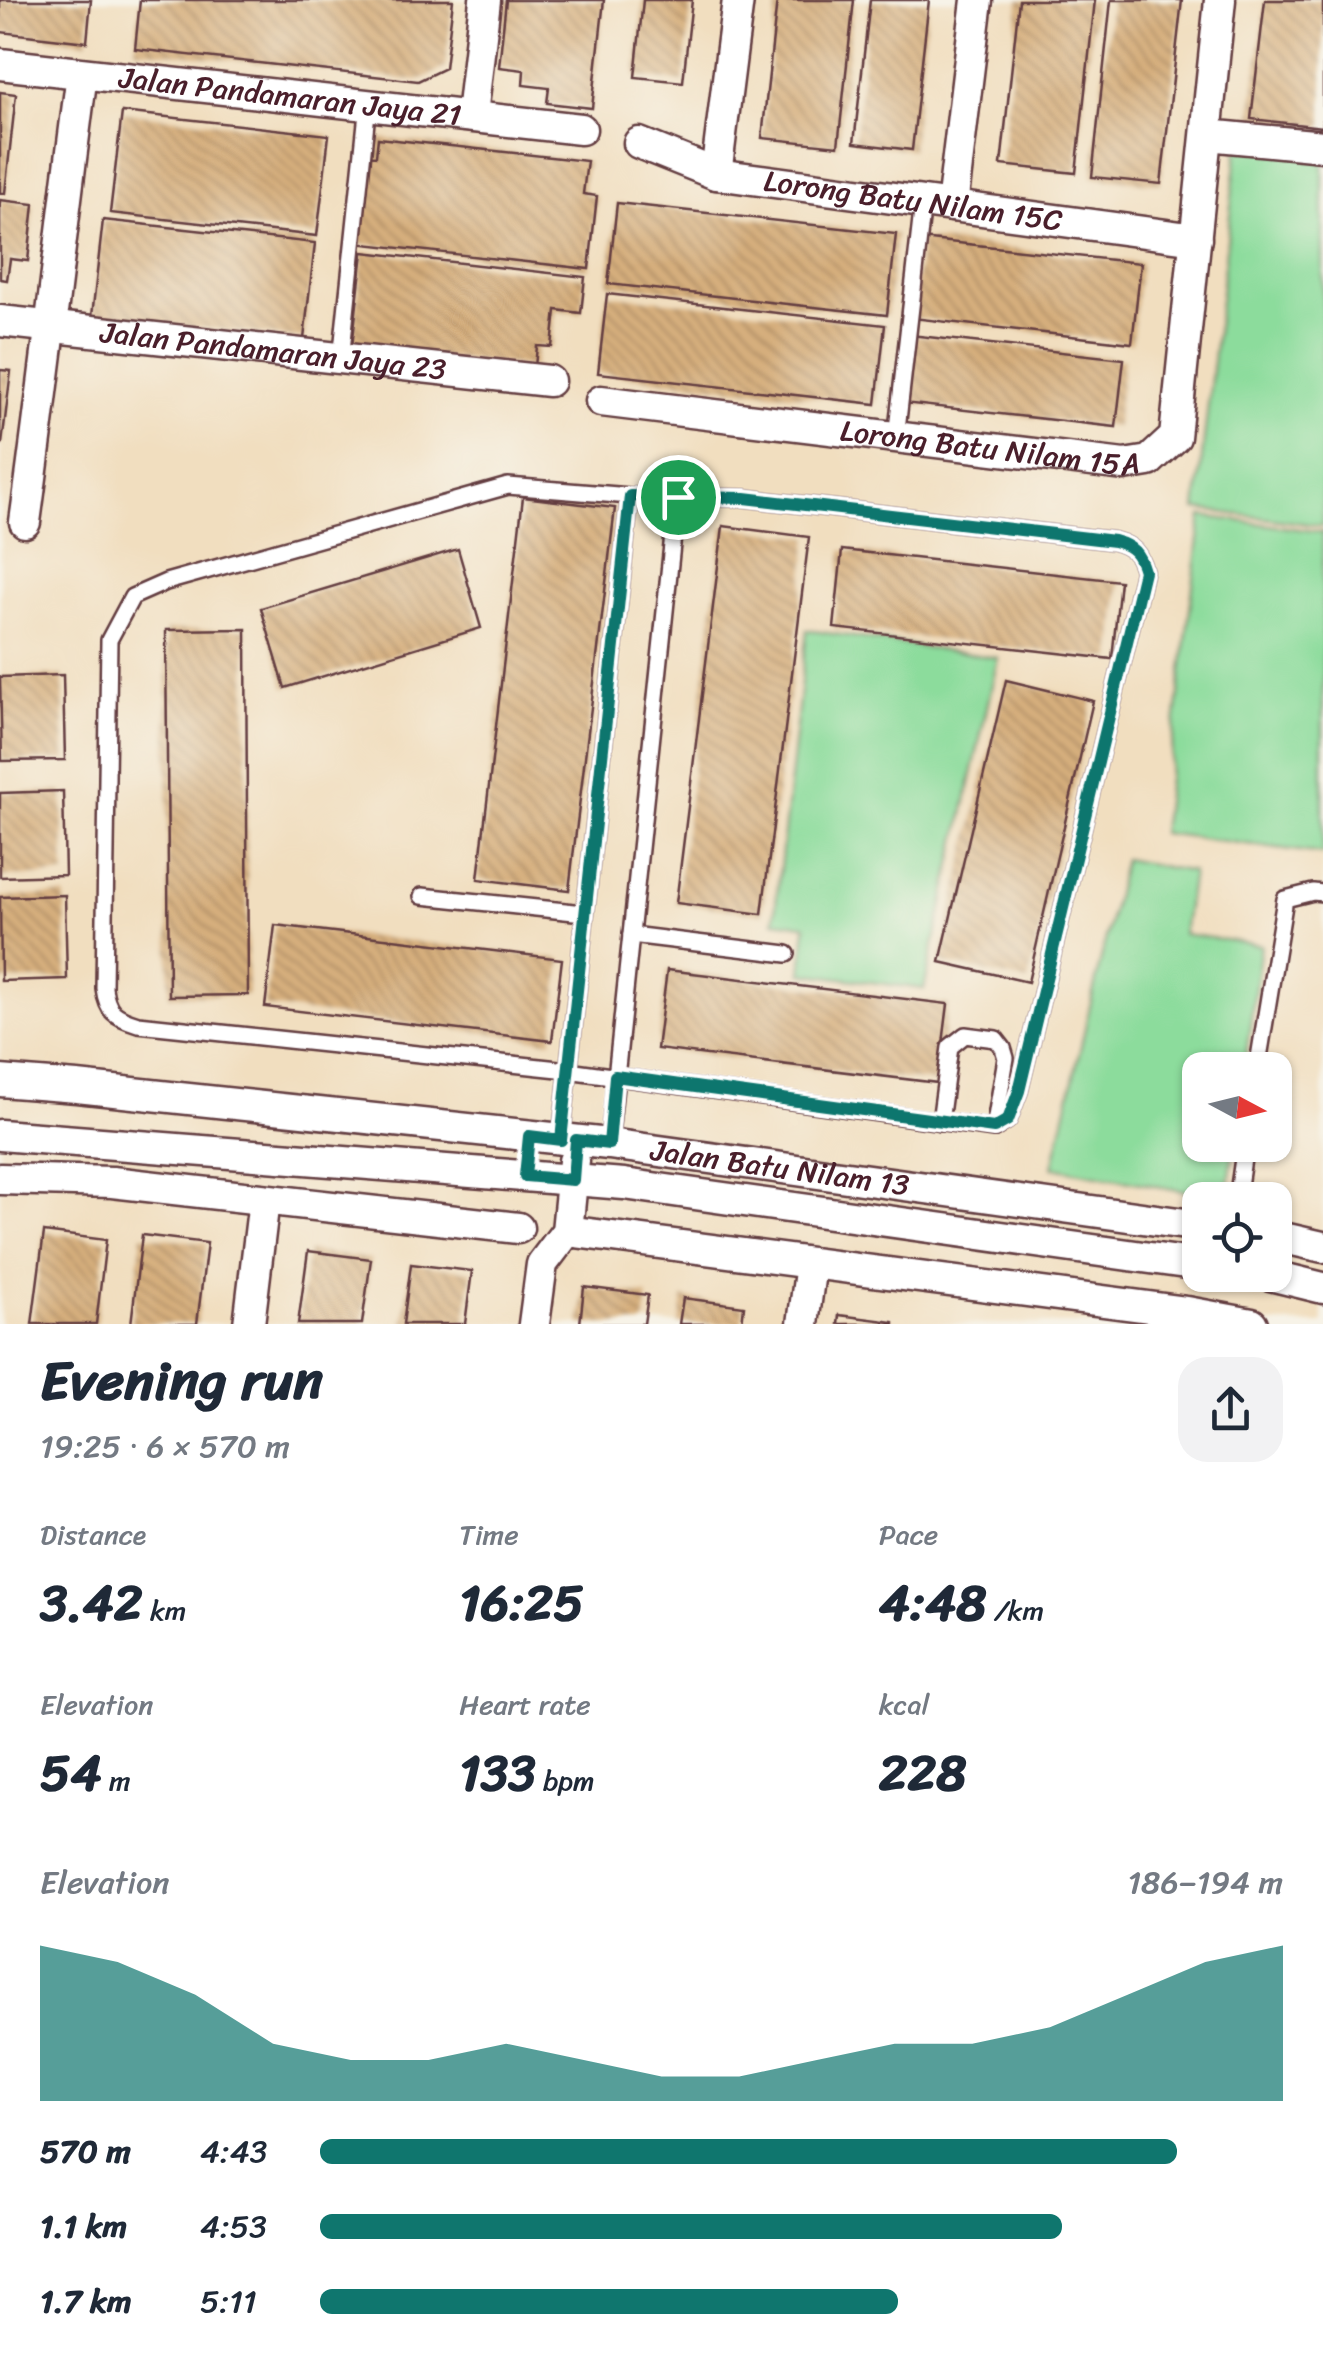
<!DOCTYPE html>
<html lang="en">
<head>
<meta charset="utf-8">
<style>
  body { margin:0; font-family:Sriracha,sans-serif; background:#f2f2f3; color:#1f2937; height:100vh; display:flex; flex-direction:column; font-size:38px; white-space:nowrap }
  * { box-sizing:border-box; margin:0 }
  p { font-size:32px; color:#747a83 }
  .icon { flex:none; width:55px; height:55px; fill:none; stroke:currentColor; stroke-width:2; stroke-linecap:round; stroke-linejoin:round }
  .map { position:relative; height:1324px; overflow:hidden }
  .side { display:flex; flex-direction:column; background:#fff; flex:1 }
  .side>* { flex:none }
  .needle { width:65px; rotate:97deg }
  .tools { position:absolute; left:1182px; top:1052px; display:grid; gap:20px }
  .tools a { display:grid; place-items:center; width:110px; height:110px; border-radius:20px; background:#fff; box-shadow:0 2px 8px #0004; font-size:50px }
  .pin { position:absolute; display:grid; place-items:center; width:85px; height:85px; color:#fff; margin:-42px; border:5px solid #fff; border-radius:50%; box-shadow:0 2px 10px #0007 }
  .round { display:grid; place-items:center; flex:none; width:105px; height:105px; border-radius:30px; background:#f2f2f3 }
  .summary { display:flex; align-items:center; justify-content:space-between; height:170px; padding:0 40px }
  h1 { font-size:55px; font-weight:700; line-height:75px }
  .figures { display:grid; grid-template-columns:repeat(3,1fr); gap:15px; height:170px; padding:10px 40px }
  .figures div { display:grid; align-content:center }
  .figures b { font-size:50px; font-weight:700 }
  .figures small { font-size:28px; font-weight:400 }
  .figures p { font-size:28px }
  .chart { height:280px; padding:20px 40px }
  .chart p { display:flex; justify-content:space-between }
  .chart svg { width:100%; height:180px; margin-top:10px; fill:#0f766e; opacity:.7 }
  ul { padding:0 40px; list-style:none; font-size:32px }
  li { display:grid; grid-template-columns:160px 120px 1fr; align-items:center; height:75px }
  li i { height:25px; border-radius:12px; background:#0f766e }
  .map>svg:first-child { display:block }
</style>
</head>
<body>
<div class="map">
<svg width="1323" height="1324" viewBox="0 0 1323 1324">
  <defs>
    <pattern id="building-back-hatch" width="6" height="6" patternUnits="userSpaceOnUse" patternTransform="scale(2.5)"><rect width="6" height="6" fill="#d6af7d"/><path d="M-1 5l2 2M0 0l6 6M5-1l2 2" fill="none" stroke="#b08e67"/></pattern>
  </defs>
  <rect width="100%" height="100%" fill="#f7f3e8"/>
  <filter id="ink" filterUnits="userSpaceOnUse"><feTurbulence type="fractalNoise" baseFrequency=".01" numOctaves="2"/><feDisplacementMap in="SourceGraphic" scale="20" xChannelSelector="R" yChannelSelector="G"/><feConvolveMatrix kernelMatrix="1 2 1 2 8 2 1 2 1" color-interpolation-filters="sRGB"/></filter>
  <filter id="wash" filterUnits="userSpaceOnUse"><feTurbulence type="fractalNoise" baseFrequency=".0048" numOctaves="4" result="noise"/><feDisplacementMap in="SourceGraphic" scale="40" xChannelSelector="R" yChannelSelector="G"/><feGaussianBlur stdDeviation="2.25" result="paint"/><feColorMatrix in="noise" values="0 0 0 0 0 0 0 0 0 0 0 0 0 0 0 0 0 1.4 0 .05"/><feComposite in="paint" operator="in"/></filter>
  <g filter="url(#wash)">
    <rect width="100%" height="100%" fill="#f1debf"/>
    <g fill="#8cdc9c" stroke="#6b7e64" stroke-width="2.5">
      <polygon points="1238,145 1323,154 1323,526 1196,509"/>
      <polygon points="1202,516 1323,532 1323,854 1161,833"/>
      <polygon points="807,630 998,658 924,989 802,973 806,925 774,921"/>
      <polygon points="1124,859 1192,872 1183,934 1261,945 1244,1070 1200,1070 1200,1145 1234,1145 1227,1199 1053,1167"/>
    </g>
    <g id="blocks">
      <g fill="url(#building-back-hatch)">
        <polygon points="0,0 91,0 87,42 0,32"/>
        <polygon points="140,0 453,0 445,68 418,81 135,49"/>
        <polygon points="506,0 604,0 592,108 547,103 549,88 523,85 524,70 499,67"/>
        <polygon points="643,0 692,0 683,82 635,77"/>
        <polygon points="777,0 854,0 838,146 762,138"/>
        <polygon points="870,0 929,0 912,150 854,143"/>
        <polygon points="1019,0 1095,0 1076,173 1001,165"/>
        <polygon points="1111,0 1182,0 1161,184 1092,177"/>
        <polygon points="1265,0 1323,0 1323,127 1251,119"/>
        <polygon points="0,92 16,94 5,193 0,193"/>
        <polygon points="122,112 329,135 317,236 110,213"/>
        <polygon points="378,138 587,161 583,194 597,196 589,269 355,243 365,155 376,156"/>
        <polygon points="0,200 34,204 28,261 10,259 7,280 0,279"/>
        <polygon points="617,203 896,234 887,315 608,284"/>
        <polygon points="103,220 315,243 304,339 92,316"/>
        <polygon points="921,239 1141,263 1132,343 912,318"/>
        <polygon points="363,252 585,277 581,313 556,310 552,347 537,346 535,367 352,347"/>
        <polygon points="607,294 885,325 876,404 598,373"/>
        <polygon points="910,335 1124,359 1116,427 903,403"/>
        <polygon points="0,370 11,371 2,444 0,444"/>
        <polygon points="523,497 615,508 569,890 478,879"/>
        <polygon points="723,526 809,537 762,914 676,903"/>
        <polygon points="458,549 481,628 285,688 261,608"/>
        <polygon points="842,550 1120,581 1112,659 834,628"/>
        <polygon points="246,629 248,995 169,996 166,630"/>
        <polygon points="63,675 65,760 2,761 0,677"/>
        <polygon points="1006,680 1093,701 1028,982 940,962"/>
        <polygon points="63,791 65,875 0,877 0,793"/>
        <polygon points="65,895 67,979 1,981 0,897"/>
        <polygon points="275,925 562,959 552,1041 265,1007"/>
        <polygon points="667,970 948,1004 938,1083 657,1049"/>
        <polygon points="44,1232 106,1240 96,1324 32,1324"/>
        <polygon points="142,1235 207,1243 197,1324 131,1324"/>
        <polygon points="308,1251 371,1259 362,1324 298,1324"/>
        <polygon points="411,1264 472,1271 465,1324 403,1324"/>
        <polygon points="584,1287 648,1295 644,1324 580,1324"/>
        <polygon points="683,1298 744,1306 742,1324 679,1324"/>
        <polygon points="839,1315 894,1322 894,1324 838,1324"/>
      </g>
    </g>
  </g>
  <g filter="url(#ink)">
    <use href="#blocks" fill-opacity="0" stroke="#633c41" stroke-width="2.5"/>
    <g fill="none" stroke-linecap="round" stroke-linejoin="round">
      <defs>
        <g id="lane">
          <polyline points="341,360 368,103"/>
          <polyline points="896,438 923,202"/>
          <path d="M508 486 630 496 745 498 1114 541C1133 546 1139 553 1144 571L1019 1091 1008 1120 994 1129 568 1070 138 1024C115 1017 107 1012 104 988L109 640 132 597 166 582Z"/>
          <polyline points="422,896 584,913"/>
          <polyline points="631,935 787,954"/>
          <polyline points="1257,1070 1285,899 1313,892 1323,893"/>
          <polyline points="940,1122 950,1047 965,1035 996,1039 1003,1048 1006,1058 994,1129"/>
          <polyline points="561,1140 630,496"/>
          <polyline points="609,1144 677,497"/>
          <polyline points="1237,1200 1245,1145"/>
        </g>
        <g id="street">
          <path id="s1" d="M0 64 581 129"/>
          <polyline points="472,115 485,0"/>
          <polyline points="1207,135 1323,146"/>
          <path id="s2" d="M639 143 716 174 1196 239"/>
          <polyline points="716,174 738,0"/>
          <polyline points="952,206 977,0"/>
          <path id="s3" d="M0 321 549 381"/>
          <path id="s4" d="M601 401 1124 465 1149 461 1175 437 1220 0"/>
          <path d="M25 522C46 372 62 223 82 74"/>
          <path id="s5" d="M0 1081 77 1087 609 1144 1200 1226"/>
          <polyline points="0,1135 624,1184 1200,1265"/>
          <polyline points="0,1179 112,1182 518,1228"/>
          <polyline points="567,1231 1187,1312 1252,1324"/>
          <polyline points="1275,1236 1323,1247"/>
          <polyline points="1270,1275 1323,1288"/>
          <polyline points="249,1324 264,1200"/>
          <polyline points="534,1324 542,1264 567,1231 574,1161"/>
          <polyline points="803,1324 811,1264"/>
        </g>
      </defs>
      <use href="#lane" stroke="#633c41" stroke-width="20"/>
      <use href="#street" stroke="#633c41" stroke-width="35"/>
      <use href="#lane" stroke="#fff" stroke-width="15"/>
      <use href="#street" stroke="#fff" stroke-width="30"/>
    </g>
  </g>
  <g fill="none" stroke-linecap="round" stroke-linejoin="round" filter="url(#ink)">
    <defs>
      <path id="route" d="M630 496 745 498 1114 541C1133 546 1139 553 1144 571L1019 1091 1008 1120 994 1128 615 1076 609 1144 576 1140 573 1180 525 1176 529 1136 561 1140Z"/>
    </defs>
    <use href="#route" stroke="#fff" stroke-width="20"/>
    <use href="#route" stroke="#0f766e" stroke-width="12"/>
  </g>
  <g text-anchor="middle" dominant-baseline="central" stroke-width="9" stroke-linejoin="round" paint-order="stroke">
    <g font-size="30" fill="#4a1f2b" stroke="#f7f3e8">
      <text stroke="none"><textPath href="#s1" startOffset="292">Jalan Pandamaran Jaya 21</textPath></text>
      <text stroke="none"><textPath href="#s2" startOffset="282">Lorong Batu Nilam 15C</textPath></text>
      <text stroke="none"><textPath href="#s3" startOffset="275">Jalan Pandamaran Jaya 23</textPath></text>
      <text stroke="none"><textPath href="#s4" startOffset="392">Lorong Batu Nilam 15A</textPath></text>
      <text stroke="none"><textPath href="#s5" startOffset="785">Jalan Batu Nilam 13</textPath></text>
    </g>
  </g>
</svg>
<div class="tools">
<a><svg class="needle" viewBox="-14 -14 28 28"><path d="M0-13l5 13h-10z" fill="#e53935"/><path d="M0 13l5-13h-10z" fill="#747a83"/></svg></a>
<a><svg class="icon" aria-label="locate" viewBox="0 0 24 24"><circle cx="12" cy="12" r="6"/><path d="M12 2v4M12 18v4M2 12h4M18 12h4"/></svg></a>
</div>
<div class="pin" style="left:678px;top:497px;background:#1e9e55"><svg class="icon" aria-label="arrive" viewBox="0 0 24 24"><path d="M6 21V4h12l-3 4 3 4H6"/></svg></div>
</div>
<section class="side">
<div class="summary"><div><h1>Evening run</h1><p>19:25 · 6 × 570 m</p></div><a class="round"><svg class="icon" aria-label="share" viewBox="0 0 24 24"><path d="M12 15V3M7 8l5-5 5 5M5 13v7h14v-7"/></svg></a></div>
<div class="figures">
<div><p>Distance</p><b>3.42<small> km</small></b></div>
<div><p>Time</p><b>16:25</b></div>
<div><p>Pace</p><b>4:48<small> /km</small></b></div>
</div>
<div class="figures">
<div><p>Elevation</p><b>54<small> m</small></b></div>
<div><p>Heart rate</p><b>133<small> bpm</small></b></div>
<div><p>kcal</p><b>228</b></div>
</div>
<div class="chart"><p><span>Elevation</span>186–194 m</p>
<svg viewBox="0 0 160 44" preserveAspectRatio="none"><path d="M0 44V6L10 10L20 18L30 30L40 34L50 34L60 30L70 34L80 38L90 38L100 34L110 30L120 30L130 26L140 18L150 10L160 6V44z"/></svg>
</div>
<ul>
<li><b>570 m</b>4:43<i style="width:89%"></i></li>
<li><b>1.1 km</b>4:53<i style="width:77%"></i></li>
<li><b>1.7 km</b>5:11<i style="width:60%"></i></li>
</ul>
</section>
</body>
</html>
